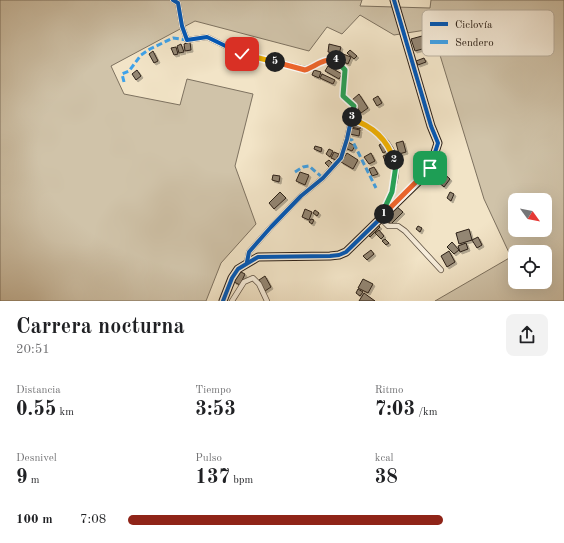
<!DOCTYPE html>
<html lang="es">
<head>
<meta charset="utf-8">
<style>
  body { margin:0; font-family:"Old Standard TT",serif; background:#f2f2f2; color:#202124; height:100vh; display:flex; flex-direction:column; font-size:15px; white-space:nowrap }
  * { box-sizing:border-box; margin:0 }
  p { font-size:13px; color:#757577 }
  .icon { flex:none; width:22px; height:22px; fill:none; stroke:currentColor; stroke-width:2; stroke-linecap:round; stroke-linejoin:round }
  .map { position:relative; height:301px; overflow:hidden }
  .side { display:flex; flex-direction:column; background:#fff; flex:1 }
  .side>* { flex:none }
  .needle { width:26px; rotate:123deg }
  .controls { position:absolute; left:508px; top:193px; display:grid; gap:8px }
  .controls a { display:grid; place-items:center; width:44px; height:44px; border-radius:8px; background:#fff; box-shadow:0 4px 16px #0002; font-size:20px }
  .pin { position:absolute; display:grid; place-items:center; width:34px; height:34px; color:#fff; margin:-17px; border-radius:8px; box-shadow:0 2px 6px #0006 }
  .km { position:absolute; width:20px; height:20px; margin:-10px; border-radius:50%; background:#222; color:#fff; font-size:11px; line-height:20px; text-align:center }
  .round { display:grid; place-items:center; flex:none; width:42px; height:42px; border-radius:8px; background:#f2f2f2 }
  .summary { display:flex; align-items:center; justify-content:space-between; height:68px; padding:0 16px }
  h1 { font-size:22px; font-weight:600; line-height:30px }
  .metrics { display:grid; grid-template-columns:repeat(3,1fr); gap:6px; height:68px; padding:4px 16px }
  .metrics div { display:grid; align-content:center }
  .metrics b { font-size:20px; font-weight:600 }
  .metrics small { font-size:11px; font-weight:400 }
  .metrics p { font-size:11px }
  ul { padding:0 16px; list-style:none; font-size:13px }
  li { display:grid; grid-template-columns:64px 48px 1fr; align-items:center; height:30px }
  li i { height:10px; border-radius:5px; background:#8f2418 }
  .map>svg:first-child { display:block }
</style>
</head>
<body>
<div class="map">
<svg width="564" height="301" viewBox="0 0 564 301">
  <defs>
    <filter id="shadow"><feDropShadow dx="2" dy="2" stdDeviation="0" flood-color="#0004"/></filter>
  </defs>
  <rect width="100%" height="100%" fill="#f2e4c7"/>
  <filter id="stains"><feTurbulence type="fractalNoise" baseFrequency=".005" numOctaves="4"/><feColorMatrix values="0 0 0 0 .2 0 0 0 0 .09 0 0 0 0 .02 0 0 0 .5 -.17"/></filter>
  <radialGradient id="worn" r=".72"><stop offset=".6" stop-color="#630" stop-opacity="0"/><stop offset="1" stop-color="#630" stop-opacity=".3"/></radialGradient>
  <path fill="#d0c3a9" stroke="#7e7260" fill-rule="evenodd" d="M0 0H362L360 6 430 8 431 0H564V301H435L511 257 484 199 432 29 394 35 360 15 342 34 327 27 309 51 195 21 111 66 124 94 180 105 187 79 253 94 235 166 256 224 221 263 206 301H0ZM515 200H545V230H515ZM515 252H545V282H515Z"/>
  <g fill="#938673" stroke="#2c2017" filter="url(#shadow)">
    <polygon points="422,36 426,48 415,51 411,39"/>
    <polygon points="190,42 191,50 185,51 184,44"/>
    <polygon points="243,43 255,45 254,54 242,51"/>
    <polygon points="181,44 184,52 179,53 177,46"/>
    <polygon points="329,44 341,47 339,54 328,52"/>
    <polygon points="176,47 178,54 174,55 171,48"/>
    <polygon points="350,50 357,56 354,59 347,53"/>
    <polygon points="153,51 158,61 154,63 149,54"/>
    <polygon points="343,54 351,57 348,64 340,60"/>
    <polygon points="424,58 426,62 418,65 416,61"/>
    <polygon points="328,66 342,74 339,79 325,71"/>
    <polygon points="137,70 141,76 136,80 132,74"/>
    <polygon points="314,70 321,72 319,78 312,75"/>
    <polygon points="322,74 335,80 333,84 320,78"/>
    <polygon points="359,94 368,108 361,113 352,100"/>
    <polygon points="378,96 382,103 377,106 373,99"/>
    <polygon points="352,121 361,123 360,129 351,127"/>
    <polygon points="351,128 360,130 359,136 350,134"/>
    <polygon points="403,141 406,152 399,154 396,143"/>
    <polygon points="348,142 355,146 352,151 345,148"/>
    <polygon points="384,142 389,150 383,153 379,145"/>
    <polygon points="315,146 322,148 321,152 314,149"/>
    <polygon points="329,149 333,151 330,157 326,154"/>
    <polygon points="334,152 339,154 336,160 331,158"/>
    <polygon points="347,153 358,160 353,169 341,162"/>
    <polygon points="371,153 375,161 369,164 364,157"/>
    <polygon points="390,154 392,159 385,161 383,156"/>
    <polygon points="329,160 333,164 330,168 325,163"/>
    <polygon points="374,167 378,174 372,176 369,169"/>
    <polygon points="441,171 450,179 444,187 435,179"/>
    <polygon points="300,172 309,175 305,185 296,181"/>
    <polygon points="273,175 280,176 279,182 272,180"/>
    <polygon points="280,192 286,198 274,209 269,203"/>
    <polygon points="450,192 454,194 451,201 447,198"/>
    <polygon points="396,206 403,212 391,224 384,218"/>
    <polygon points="305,209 312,212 309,220 302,217"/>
    <polygon points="315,210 319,213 317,216 313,213"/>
    <polygon points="311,219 314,220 312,224 309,222"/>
    <polygon points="377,224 380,227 370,237 367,234"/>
    <polygon points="418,226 422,228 420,232 416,229"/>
    <polygon points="469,229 472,240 459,244 456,233"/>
    <polygon points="379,230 384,236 381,239 375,233"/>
    <polygon points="478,237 482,245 477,248 472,240"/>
    <polygon points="385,239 389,243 386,245 382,241"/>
    <polygon points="452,242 459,250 454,254 447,247"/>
    <polygon points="466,243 468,249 460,252 458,246"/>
    <polygon points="371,250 374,254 367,260 363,256"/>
    <polygon points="449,251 455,262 447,267 441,256"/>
    <polygon points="239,271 245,274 240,285 234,282"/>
    <polygon points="265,276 271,287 265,291 259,280"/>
    <polygon points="363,279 373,284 368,293 358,288"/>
    <polygon points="358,289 363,292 360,296 356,293"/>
    <polygon points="364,293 375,301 359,301"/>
  </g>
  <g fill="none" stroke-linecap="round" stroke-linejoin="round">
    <defs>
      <g id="street">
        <path d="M173 0 178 3 182 26 187 40 207 37 242 54 305 69C316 66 324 58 337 60L345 70 343 96 354 106 347 139 341 158 323 178 301 196 271 227 249 252 247 262"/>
        <path d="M351 119C371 125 394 142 396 165 398 183 387 202 380 218L388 226H398L405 231 441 270"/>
        <polyline points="232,301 244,282 253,278 259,284 267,301"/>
      </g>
      <polyline id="secondary" points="223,301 232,278 238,269 258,257 330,256 339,255 346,252 422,178 430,168 438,143 431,126 394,0"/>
    </defs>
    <use href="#street" stroke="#5e5143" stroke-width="6"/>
    <use href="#secondary" stroke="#2c2017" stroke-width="9"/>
    <use href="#street" stroke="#f7eddb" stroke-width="4.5"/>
    <use href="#secondary" stroke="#f7eddb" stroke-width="7"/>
    <g stroke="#3ea2ea" stroke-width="3" stroke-dasharray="6 3" stroke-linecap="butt">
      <polyline points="124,82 122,74 129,71 141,55 150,49 173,38 187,40"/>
      <polyline points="347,139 352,140 376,188"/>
      <polyline points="295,172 303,167 309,166 323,178"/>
    </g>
    <defs>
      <g id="cycleway">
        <path d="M173 0 178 3 182 26 187 40 207 37 242 54 305 69C316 66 324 58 337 60L345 70 343 96 354 106 347 139 341 158 323 178 301 196 271 227 249 252 247 262"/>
        <polyline points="223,301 232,278 238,269 258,257 330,256 339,255 346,252 422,178 430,168 438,143 431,126 394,0"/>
      </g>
    </defs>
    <use href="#cycleway" stroke="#f7eddb" stroke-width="6"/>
    <use href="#cycleway" stroke="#0057b8" stroke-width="4"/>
  </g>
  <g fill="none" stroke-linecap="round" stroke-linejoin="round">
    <defs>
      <polyline id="split-1" points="384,214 430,168"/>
      <polyline id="split-2" points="384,214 380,218 392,192 396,165 394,160"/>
      <path id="split-3" d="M352 117 351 119C373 126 387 139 394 160"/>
      <polyline id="split-4" points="336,60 345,70 343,96 354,106 352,117"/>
      <path id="split-5" d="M275 62 305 70C316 66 324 58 336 60"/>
      <polyline id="split-6" points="242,54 275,62"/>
    </defs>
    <use href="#split-1" stroke="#fff" stroke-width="8"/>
    <use href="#split-2" stroke="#fff" stroke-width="8"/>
    <use href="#split-3" stroke="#fff" stroke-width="8"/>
    <use href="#split-4" stroke="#fff" stroke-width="8"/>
    <use href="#split-5" stroke="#fff" stroke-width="8"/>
    <use href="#split-6" stroke="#fff" stroke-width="8"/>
    <use href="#split-1" stroke="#f0652b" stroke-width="5"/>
    <use href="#split-2" stroke="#22a559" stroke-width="5"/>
    <use href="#split-3" stroke="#f5b400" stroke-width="5"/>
    <use href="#split-4" stroke="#22a559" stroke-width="5"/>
    <use href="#split-5" stroke="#f0652b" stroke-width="5"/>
    <use href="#split-6" stroke="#f5b400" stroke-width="5"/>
  </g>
  <rect x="422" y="10" width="132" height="46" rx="6" fill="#f7eddb" stroke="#bab0a0" stroke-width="1"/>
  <rect x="430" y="22" width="18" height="4" fill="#0057b8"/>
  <rect x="430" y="40" width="18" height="4" fill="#3ea2ea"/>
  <g font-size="11" fill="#2c2017">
    <text x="455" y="28">Ciclovía</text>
    <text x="455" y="46">Sendero</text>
  </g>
  <rect width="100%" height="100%" filter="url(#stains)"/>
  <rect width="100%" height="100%" fill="url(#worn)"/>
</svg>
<div class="controls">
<a><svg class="needle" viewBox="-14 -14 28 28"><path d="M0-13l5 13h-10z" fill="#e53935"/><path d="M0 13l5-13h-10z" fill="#757577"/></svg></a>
<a><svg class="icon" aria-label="locate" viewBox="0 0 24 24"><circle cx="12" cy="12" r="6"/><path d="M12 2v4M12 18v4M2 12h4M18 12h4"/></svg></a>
</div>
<div class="pin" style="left:430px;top:168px;background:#1e9e55"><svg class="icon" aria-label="arrive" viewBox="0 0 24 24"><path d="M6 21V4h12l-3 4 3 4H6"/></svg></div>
<div class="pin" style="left:242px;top:54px;background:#d93025"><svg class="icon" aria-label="check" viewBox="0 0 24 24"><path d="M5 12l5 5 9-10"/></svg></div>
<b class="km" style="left:384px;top:214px">1</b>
<b class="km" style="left:394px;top:160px">2</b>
<b class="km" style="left:352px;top:117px">3</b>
<b class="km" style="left:336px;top:60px">4</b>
<b class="km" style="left:275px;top:62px">5</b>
</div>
<section class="side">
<div class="summary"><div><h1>Carrera nocturna</h1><p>20:51</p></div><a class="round"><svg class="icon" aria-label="share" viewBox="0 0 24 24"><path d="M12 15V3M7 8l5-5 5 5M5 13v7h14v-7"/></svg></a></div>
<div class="metrics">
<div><p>Distancia</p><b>0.55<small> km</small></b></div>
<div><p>Tiempo</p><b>3:53</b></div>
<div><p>Ritmo</p><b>7:03<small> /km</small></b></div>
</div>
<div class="metrics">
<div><p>Desnivel</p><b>9<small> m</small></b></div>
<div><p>Pulso</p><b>137<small> bpm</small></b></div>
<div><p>kcal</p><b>38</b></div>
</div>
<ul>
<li><b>100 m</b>7:08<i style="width:75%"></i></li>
</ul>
</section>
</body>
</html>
